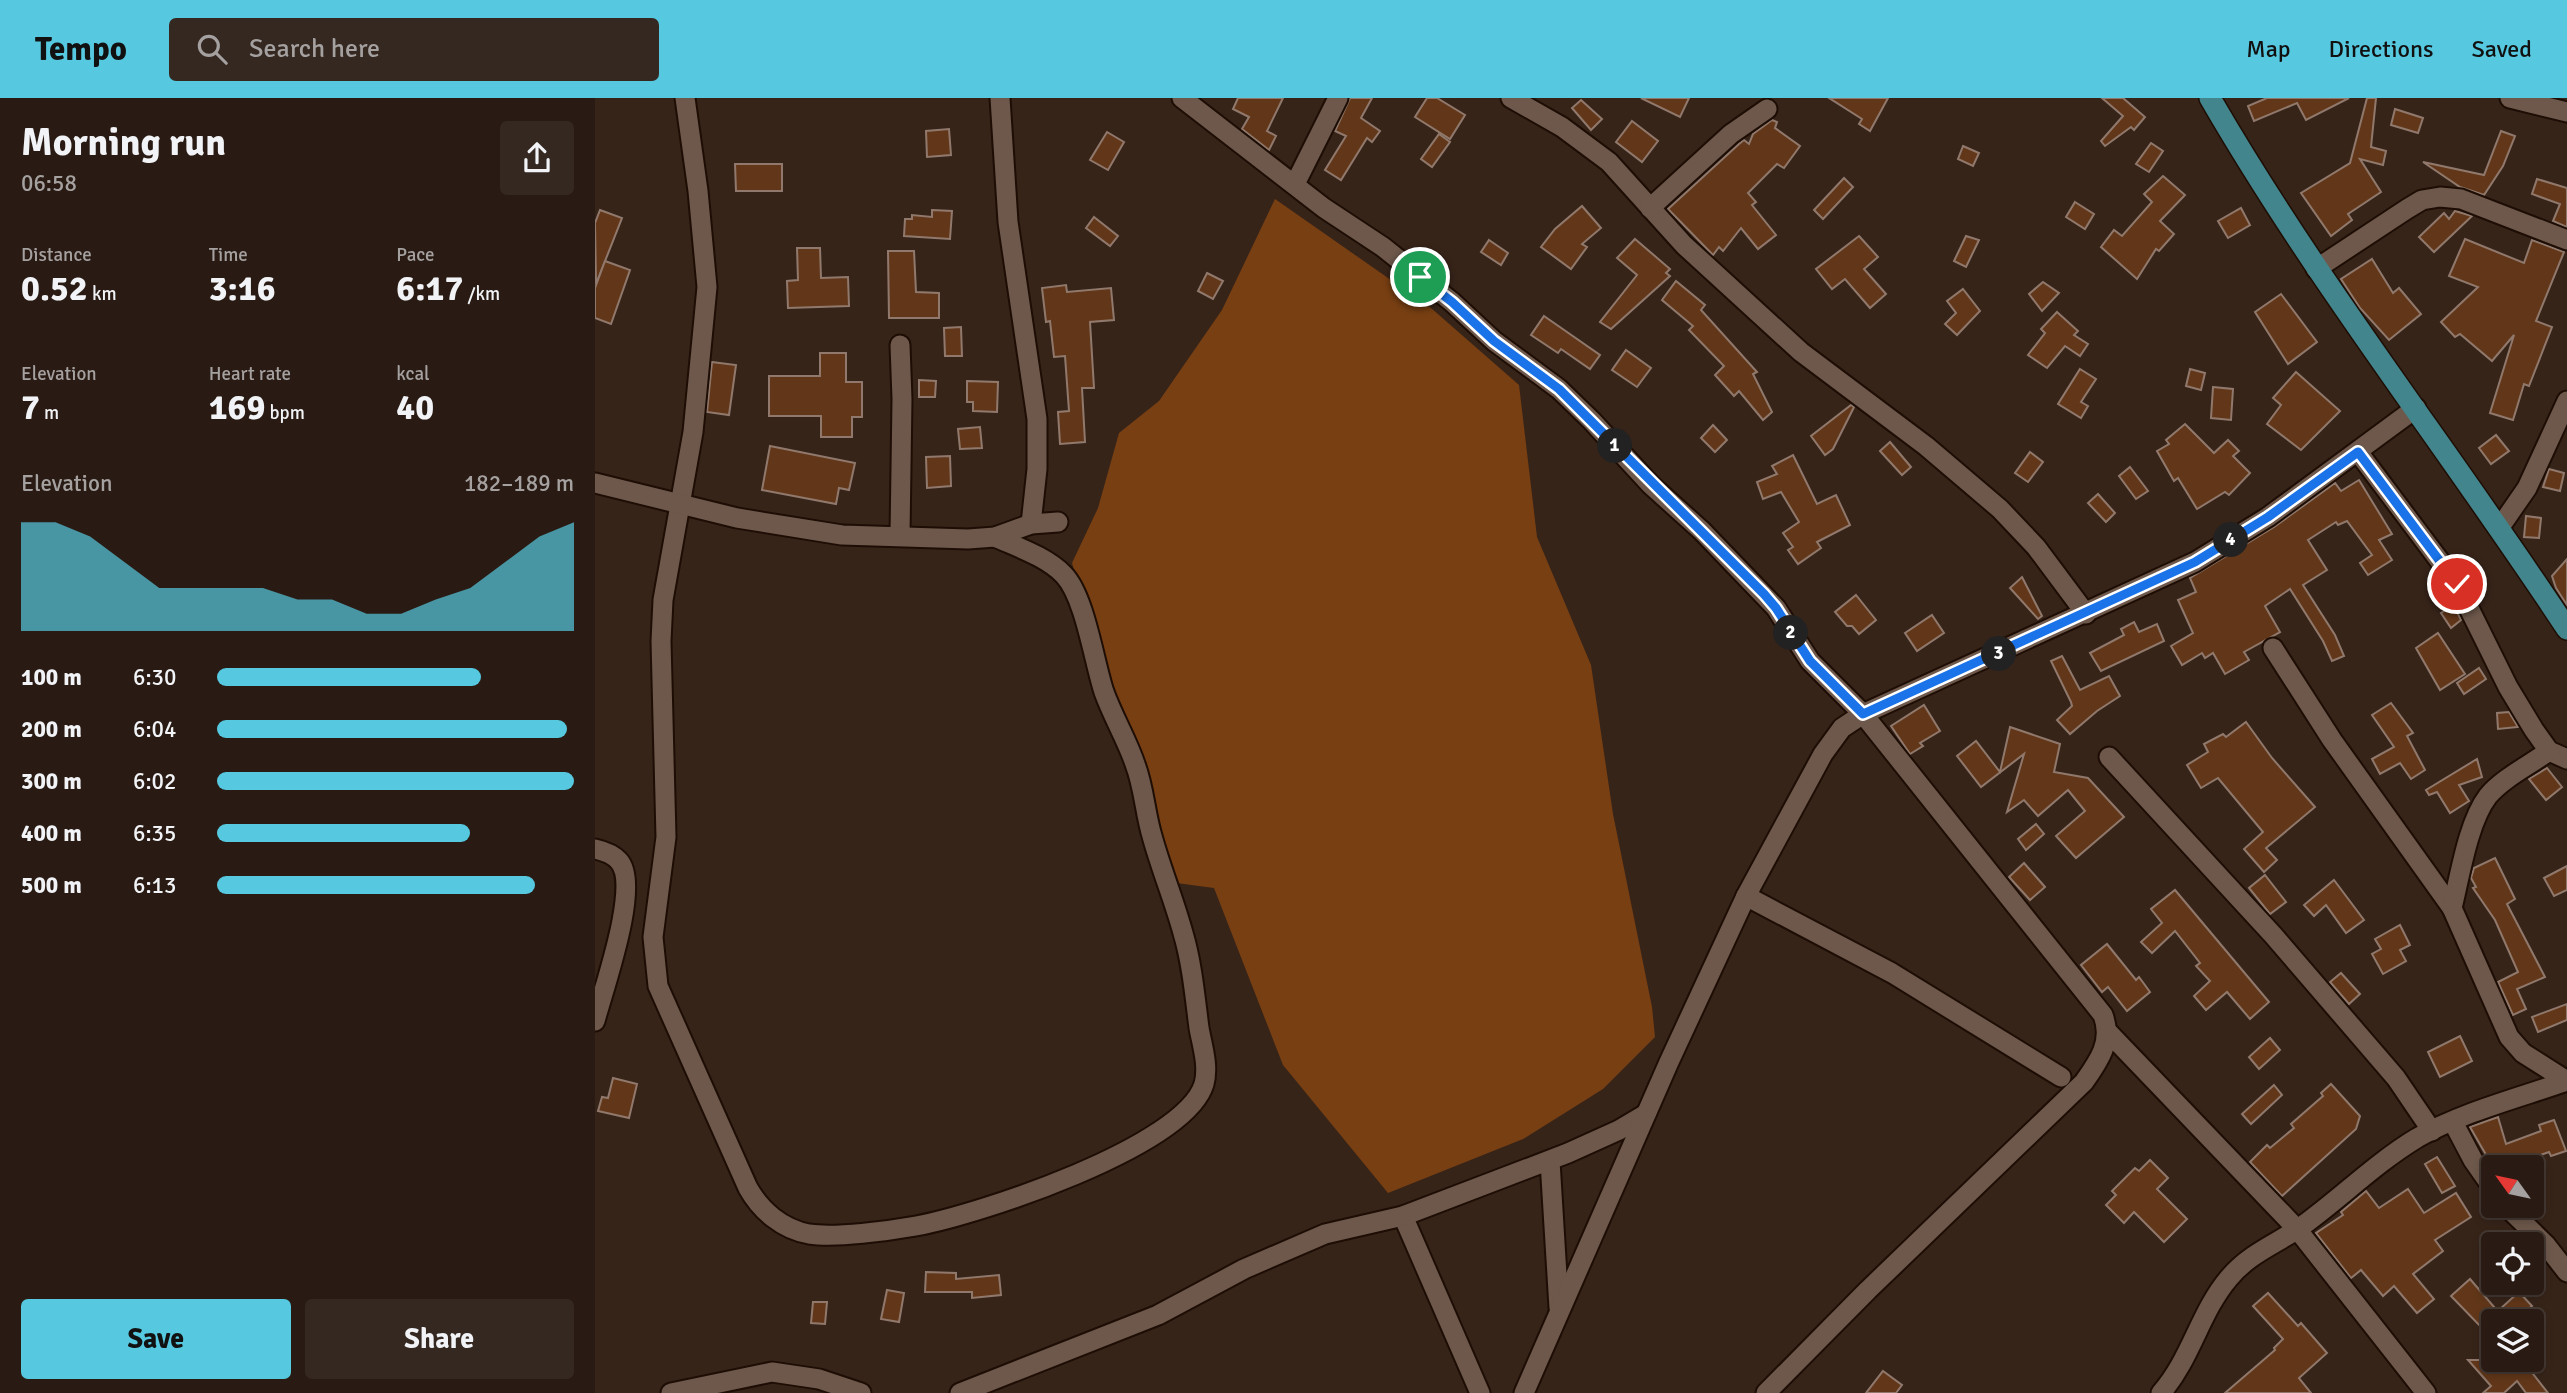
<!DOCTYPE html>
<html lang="en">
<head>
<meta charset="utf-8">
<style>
  body { margin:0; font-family:Signika,sans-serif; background:#352821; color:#f1f3f6; height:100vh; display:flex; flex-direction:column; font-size:26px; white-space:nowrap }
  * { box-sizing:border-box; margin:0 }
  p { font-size:23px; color:#a5a1a0 }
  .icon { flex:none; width:38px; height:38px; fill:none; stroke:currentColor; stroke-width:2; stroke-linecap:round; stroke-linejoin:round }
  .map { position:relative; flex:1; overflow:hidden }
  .panel { display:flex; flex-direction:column; background:#291b13; width:595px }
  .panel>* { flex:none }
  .needle { width:46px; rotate:303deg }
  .buttons { position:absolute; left:1886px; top:1057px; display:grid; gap:14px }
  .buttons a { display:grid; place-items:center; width:63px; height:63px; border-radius:7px; background:#291b13; box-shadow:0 4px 10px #0003,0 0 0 2px #453933; font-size:35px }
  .pin { position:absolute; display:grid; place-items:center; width:60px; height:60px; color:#fff; margin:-30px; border:4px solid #fff; border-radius:50%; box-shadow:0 2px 7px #0007 }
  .km { position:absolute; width:35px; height:35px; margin:-18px; border-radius:50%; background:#222; color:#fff; font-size:19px; line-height:35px; text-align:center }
  .round { display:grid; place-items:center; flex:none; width:74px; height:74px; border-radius:7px; background:#352821 }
  .head { display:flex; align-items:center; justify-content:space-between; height:119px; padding:0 21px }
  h1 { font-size:38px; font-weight:700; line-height:52px }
  .metrics { display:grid; grid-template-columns:repeat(3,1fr); gap:10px; height:119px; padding:7px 21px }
  .metrics div { display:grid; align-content:center }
  .metrics b { font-size:35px; font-weight:700 }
  .metrics small { font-size:19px; font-weight:400 }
  .metrics p { font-size:19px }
  .chart { height:196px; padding:14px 21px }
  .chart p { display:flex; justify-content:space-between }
  .chart svg { width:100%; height:126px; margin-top:7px; fill:#56c9e0; opacity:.7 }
  .primary-button { display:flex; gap:14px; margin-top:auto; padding:14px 21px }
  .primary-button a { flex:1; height:80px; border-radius:7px; background:#56c9e0; color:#111; font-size:28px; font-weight:700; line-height:80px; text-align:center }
  .primary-button a+a { background:#352821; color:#f1f3f6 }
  ul { padding:0 21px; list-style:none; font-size:23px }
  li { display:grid; grid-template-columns:112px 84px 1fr; align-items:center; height:52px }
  li i { height:18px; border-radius:9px; background:#56c9e0 }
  header { display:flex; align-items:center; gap:42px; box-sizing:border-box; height:98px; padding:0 35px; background:#56c9e0; color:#111 }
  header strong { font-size:33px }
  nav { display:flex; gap:38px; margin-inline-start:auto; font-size:24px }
  .search { width:490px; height:63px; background:#352821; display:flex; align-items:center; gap:18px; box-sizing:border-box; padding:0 24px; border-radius:7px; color:#a5a1a0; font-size:26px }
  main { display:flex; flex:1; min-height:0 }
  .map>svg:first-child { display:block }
</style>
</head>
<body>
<header>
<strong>Tempo</strong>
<div class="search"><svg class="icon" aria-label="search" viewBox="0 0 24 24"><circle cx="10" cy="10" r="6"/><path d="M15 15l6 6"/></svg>Search here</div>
<nav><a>Map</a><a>Directions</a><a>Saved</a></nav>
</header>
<main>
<section class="panel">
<div class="head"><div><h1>Morning run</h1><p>06:58</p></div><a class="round"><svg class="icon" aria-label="share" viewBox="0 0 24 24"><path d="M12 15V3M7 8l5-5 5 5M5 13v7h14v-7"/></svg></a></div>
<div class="metrics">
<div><p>Distance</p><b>0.52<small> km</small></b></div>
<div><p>Time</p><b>3:16</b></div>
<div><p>Pace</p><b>6:17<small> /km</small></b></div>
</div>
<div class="metrics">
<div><p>Elevation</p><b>7<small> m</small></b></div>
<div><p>Heart rate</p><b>169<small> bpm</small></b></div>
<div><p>kcal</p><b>40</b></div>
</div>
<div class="chart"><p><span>Elevation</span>182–189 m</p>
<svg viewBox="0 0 160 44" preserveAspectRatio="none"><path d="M0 44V6L10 6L20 11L30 20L40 29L50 29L60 29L70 29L80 33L90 33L100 38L110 38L120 33L130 29L140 20L150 11L160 6V44z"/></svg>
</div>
<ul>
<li><b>100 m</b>6:30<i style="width:74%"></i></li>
<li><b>200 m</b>6:04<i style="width:98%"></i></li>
<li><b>300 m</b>6:02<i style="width:100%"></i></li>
<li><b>400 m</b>6:35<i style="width:71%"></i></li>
<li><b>500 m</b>6:13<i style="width:89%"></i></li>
</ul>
<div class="primary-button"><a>Save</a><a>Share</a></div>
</section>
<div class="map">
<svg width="1972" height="1295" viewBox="0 0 1972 1295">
  <rect width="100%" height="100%" fill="#372419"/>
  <polygon fill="#783f12" points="680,101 836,210 924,287 942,439 996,567 1018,716 1057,909 1060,939 1008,991 928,1041 793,1095 688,967 619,790 574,784 477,465 503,410 524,335 564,303 627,212"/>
  <g fill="#623719" stroke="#90796c" stroke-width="2">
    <polygon points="643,0 688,0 672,33 681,38 674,52 647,31 654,19 638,11"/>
    <polygon points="755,0 777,0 766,20 785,33 777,44 772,40 746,82 730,72 751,38 740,33"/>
    <polygon points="832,0 842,0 870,17 855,41 820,19"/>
    <polygon points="1046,0 1094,0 1085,19"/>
    <polygon points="1234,0 1293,0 1275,33 1264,26 1267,21"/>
    <polygon points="1507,0 1528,0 1550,19 1539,32 1536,29 1510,48 1506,43 1528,18"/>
    <polygon points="1672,0 1754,0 1711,22 1702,5 1659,23 1653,8"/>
    <polygon points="1772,0 1781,0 1776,49 1791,53 1788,67 1765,61 1786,94 1753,116 1757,122 1736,138 1706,95 1755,65"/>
    <polygon points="986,2 1007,21 996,32 977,10"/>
    <polygon points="1800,11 1828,20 1823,35 1796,27"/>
    <polygon points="1177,22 1182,24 1180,30 1205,48 1189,70 1182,66 1153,95 1161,104 1157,107 1181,137 1163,151 1146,130 1128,153 1124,149 1118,157 1073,111 1144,46 1149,42 1154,46 1158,36"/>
    <polygon points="1037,23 1063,43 1047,64 1021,44"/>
    <polygon points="354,31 356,57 332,59 331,33"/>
    <polygon points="1906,33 1920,38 1908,68 1889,97 1865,89 1828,64 1889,77"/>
    <polygon points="512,34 529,44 513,72 495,62"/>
    <polygon points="844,36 855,44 837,69 826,61"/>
    <polygon points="1556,45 1568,53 1554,74 1541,66"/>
    <polygon points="1368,48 1384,55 1378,68 1363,61"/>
    <polygon points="140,66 187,66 187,93 141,93"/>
    <polygon points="1568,78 1590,97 1565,123 1579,136 1564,153 1561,151 1542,181 1506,149 1519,132 1527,138 1557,104 1549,96"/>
    <polygon points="1249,80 1258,89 1228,121 1219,112"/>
    <polygon points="1942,81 1972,90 1972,129 1958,123 1965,106 1937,96"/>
    <polygon points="1480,104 1499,116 1490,131 1471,119"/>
    <polygon points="987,108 1006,130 987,146 992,149 976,171 946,149 960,131"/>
    <polygon points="1646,110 1655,127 1633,140 1623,123"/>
    <polygon points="5,112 27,120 1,186 0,125"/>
    <polygon points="337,112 357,113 355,141 309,138 310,121 317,121 317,117 337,119"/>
    <polygon points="1860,113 1877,118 1839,154 1824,139 1849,115 1854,121"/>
    <polygon points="499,119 523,138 515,148 491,130"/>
    <polygon points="1264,138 1283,159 1269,171 1291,196 1275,210 1250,181 1237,191 1221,171"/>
    <polygon points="1371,138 1384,142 1371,169 1359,163"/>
    <polygon points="1040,141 1075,171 1071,175 1075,178 1016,231 1005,224 1042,177 1022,160"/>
    <polygon points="1870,141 1929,165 1937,142 1969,154 1941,223 1957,229 1934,288 1929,286 1918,322 1895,315 1919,237 1897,263 1865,236 1860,239 1846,224 1883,189 1854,178"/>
    <polygon points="894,142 913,155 906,167 886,154"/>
    <polygon points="202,150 225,150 226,180 253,179 254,208 193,210 192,183 203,182"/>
    <polygon points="293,153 319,153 321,194 344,195 344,220 294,220"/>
    <polygon points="1777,161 1798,195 1804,190 1826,216 1794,242 1765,210 1746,181"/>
    <polygon points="10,163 35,172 16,226 0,220 0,190"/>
    <polygon points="612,175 628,183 618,201 603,193"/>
    <polygon points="1081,183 1110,207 1106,212 1162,274 1158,276 1177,314 1168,322 1144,293 1139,298 1120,277 1129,268 1094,232 1098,228 1067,202"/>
    <polygon points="1448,184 1464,195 1447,213 1434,196"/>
    <polygon points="471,187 472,194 516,190 519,222 495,224 499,290 487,290 490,344 465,346 463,314 474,313 470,258 459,259 455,223 451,224 447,190"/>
    <polygon points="1368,191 1385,213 1362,237 1350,226 1361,215 1352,203"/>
    <polygon points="1686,196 1722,244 1693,266 1660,214"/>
    <polygon points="1462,214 1483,233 1479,237 1493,246 1485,258 1470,248 1452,270 1433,257 1450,235 1446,231"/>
    <polygon points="949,218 1005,257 995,271 966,251 963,255 936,237"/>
    <polygon points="366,229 367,258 350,258 349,230"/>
    <polygon points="1031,252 1056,270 1042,289 1017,272"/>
    <polygon points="225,255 251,255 251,284 267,284 267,319 257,319 257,339 226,339 226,318 174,318 174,278 225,278"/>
    <polygon points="117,264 141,267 134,317 112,314"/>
    <polygon points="1485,271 1501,281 1486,304 1493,308 1486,320 1463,306"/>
    <polygon points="1595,271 1610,275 1606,292 1591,288"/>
    <polygon points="1701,274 1745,313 1706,352 1672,326 1686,307 1678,300"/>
    <polygon points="324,282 341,283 340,299 324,299"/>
    <polygon points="372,283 403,284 402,314 378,313 378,304 372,304"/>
    <polygon points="1618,289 1638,291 1636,322 1616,320"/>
    <polygon points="1256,307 1259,309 1238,351 1230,357 1216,338"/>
    <polygon points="1590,326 1619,355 1633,342 1644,353 1638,358 1655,375 1634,397 1630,394 1602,411 1583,380 1579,383 1562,353 1574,346 1571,342"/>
    <polygon points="1118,327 1132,342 1120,354 1106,340"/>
    <polygon points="385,329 387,350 365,351 363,331"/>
    <polygon points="1901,337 1914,353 1896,366 1884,350"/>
    <polygon points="1295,344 1316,369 1307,377 1285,353"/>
    <polygon points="175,348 260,365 254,392 244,390 241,406 167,392"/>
    <polygon points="1435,354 1448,364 1433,384 1420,375"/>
    <polygon points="1198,357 1222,406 1241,397 1255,427 1222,444 1226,450 1203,466 1193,452 1198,449 1188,435 1204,424 1186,394 1168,401 1162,384 1182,376 1177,368"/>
    <polygon points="355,358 356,388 332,390 331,359"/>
    <polygon points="1535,369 1553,393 1541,401 1524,378"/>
    <polygon points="1954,371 1969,375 1965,393 1948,389"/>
    <polygon points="1764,382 1797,436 1784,442 1797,462 1773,477 1765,465 1777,457 1752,423 1743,427 1741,424 1713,442 1732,472 1708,487 1740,537 1749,558 1737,563 1728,543 1695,491 1670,508 1685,534 1649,554 1654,562 1630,576 1618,555 1610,560 1607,555 1587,567 1576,548 1598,535 1583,502 1601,494 1595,480 1679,429 1740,385 1746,393"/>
    <polygon points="1503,396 1520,415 1511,424 1493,405"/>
    <polygon points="1931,418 1946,420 1944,440 1929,439"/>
    <polygon points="1972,461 1972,507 1961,490 1957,478"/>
    <polygon points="1427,479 1447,518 1443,521 1415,490"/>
    <polygon points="1261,497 1281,522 1264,536 1257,528 1252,528 1240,514"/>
    <polygon points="1859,507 1866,522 1856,530 1846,515"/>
    <polygon points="1337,517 1349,535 1322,553 1310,535"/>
    <polygon points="1539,524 1544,534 1562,526 1569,543 1506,573 1495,555 1529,537 1526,531"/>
    <polygon points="1843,535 1870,576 1845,592 1821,550"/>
    <polygon points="1467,558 1485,592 1514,578 1525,598 1502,613 1475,636 1462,622 1477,608 1476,604 1456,563"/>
    <polygon points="1884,570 1891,581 1869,596 1862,585"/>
    <polygon points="1796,605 1818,635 1812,638 1830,672 1816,681 1805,665 1785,676 1777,661 1799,649 1777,617"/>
    <polygon points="1329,607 1345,633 1325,645 1328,648 1315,656 1296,628"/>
    <polygon points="1914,614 1923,629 1903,631 1902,615"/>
    <polygon points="1651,624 1677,660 1720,709 1671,750 1682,762 1669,774 1649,751 1668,734 1623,680 1606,690 1592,667 1613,654 1609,646 1628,636 1631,639"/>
    <polygon points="1415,629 1465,646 1459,674 1493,680 1529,719 1481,760 1461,738 1490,713 1473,692 1443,718 1429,702 1412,714 1429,656 1386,689 1362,658 1381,643 1405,674"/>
    <polygon points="1882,661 1887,679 1864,687 1874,703 1855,715 1842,694 1834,697 1831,692"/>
    <polygon points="1952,670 1967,689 1951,702 1934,681"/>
    <polygon points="1441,726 1449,736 1431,752 1423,741"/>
    <polygon points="1900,760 1920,801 1912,806 1950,879 1922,891 1931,911 1918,917 1903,884 1923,874 1900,822 1878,790 1881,789 1876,780 1879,770"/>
    <polygon points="1429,765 1450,789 1435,802 1414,779"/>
    <polygon points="1972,768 1972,792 1959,798 1949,780"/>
    <polygon points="1670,777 1691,804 1675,816 1654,790"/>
    <polygon points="1739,782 1769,822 1751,835 1731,807 1719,818 1709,807"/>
    <polygon points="1580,792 1674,904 1655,921 1632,894 1611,912 1599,898 1615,883 1601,868 1605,865 1580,833 1557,855 1546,844 1567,825 1556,811"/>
    <polygon points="1805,827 1815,847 1805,852 1811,863 1788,876 1777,856 1786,851 1780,841"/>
    <polygon points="1512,846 1541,882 1544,879 1555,894 1532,913 1513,889 1507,894 1486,867"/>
    <polygon points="1746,875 1765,896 1754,906 1735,884"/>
    <polygon points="1972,906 1972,922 1943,934 1937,919"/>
    <polygon points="1865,938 1877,963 1845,979 1833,954"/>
    <polygon points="1675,940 1685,952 1664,971 1654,959"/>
    <polygon points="18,980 42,986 34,1020 3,1013 7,999 13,1000"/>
    <polygon points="1736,986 1765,1018 1761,1031 1687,1098 1655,1064 1672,1047 1675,1050 1699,1030 1696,1026 1728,998 1726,995"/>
    <polygon points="1679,987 1687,997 1656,1026 1647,1016"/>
    <polygon points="1903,1019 1911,1046 1946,1033 1944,1027 1959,1022 1971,1053 1956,1058 1954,1054 1911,1069 1898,1069 1875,1029"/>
    <polygon points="1842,1059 1860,1088 1847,1095 1830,1066"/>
    <polygon points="1555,1062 1573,1080 1562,1091 1592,1121 1569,1144 1539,1114 1529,1125 1511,1107 1521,1097 1517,1093 1540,1070 1544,1073"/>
    <polygon points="1813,1091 1829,1115 1861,1095 1876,1119 1840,1142 1848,1153 1818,1176 1839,1201 1822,1215 1799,1188 1788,1198 1766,1172 1756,1180 1721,1135 1748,1117 1746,1114 1771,1093 1784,1110"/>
    <polygon points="331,1174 361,1175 361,1181 404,1177 406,1197 377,1200 377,1194 330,1194"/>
    <polygon points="1875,1181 1906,1217 1887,1230 1856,1198"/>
    <polygon points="292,1192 309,1195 304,1224 286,1221"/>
    <polygon points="1924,1194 1937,1208 1919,1223 1915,1223 1905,1211"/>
    <polygon points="1673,1195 1703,1228 1706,1225 1732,1255 1704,1280 1716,1295 1630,1295 1680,1252 1679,1250 1688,1241 1658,1208"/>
    <polygon points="218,1204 232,1204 230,1226 216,1225"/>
    <polygon points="1873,1262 1917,1262 1923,1268 1928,1263 1953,1295 1931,1295 1922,1283 1909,1295 1888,1295 1896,1288"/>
    <polygon points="1288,1273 1307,1287 1301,1295 1271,1295"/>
  </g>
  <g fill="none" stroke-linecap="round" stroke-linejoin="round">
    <defs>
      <g id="minor">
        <path d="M90 0 103 93 112 189 98 334 68 502 66 543 71 739 58 839 63 888 153 1090C166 1113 187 1131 214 1136 241 1140 293 1133 321 1128 382 1117 590 1049 609 986 614 968 607 947 604 930 600 899 597 865 588 835 579 802 566 771 557 738 550 715 549 689 540 666 532 642 518 619 509 594 499 564 490 499 469 477 452 459 422 449 400 439"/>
        <polyline points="405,0 413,124 442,321 442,371 436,426"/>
        <path d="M587 0 729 110 788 149 857 204 899 243 964 291 997 323 1056 387 1107 433 1181 510 1215 563 1268 616 1508 917C1518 943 1504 963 1489 984L1273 1192 1171 1295"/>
        <polyline points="916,0 967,29 1014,64 1089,147 1206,254 1331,348 1405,411 1441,449 1491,516"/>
        <polyline points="1915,0 1972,14"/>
        <polyline points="700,86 743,0"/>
        <polyline points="1055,110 1136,36 1172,11"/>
        <polyline points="1721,171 1812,111 1827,102 1845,99 1866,101 1972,142"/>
        <polyline points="305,247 307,301 305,437"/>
        <polyline points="1763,354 1862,486 1913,589 1939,632 1954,653 1972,661"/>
        <polyline points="0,385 142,420 247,437 373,441 400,439 436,426 463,424"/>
        <polyline points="1905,429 1932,390 1972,303"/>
        <polyline points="1678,550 1737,642 1857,810 1914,939 1928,955 1972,983"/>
        <polyline points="1514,659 1678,837 1801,980 1837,1033"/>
        <path d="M0 751C9 753 18 756 24 763 46 787 8 892 0 923"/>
        <polyline points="1151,798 1297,875 1466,979"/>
        <path d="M1857 810C1865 778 1873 724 1893 698 1908 680 1935 667 1954 653"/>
        <polyline points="1513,934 1702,1131 1831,1295"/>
        <polyline points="1858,1024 1878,1062 1899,1092"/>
        <polyline points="955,1063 964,1210"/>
        <polyline points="1911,1108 1951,1147 1972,1174"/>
        <polyline points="808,1118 885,1295"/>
        <polyline points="76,1295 177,1274 224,1281 266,1295"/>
        <polyline points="365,1295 563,1217 649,1171 730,1136 808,1118 973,1055 1024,1032 1051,1016"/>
        <polyline points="929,1295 1074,964 1151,798 1228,656 1247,630 1268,616 1600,464 1673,419 1821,310"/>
        <path d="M1566 1295C1596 1261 1605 1214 1634 1180 1653 1157 1678 1147 1703 1131 1744 1102 1779 1066 1822 1040 1868 1014 1923 1000 1972 983"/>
      </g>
      <path id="major" d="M1615 0C1722 185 1855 353 1972 531"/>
    </defs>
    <use href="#minor" stroke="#1d0d04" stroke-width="23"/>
    <use href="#major" stroke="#1d0d04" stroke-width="24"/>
    <use href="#minor" stroke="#6d584b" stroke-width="19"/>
    <use href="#major" stroke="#43858c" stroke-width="21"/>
  </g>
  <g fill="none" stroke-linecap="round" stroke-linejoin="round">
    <defs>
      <polyline id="route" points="825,179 857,204 899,243 964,291 1169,496 1181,510 1215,563 1268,616 1600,464 1673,419 1763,354 1862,486"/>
    </defs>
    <use href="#route" stroke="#fff" stroke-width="14"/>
    <use href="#route" stroke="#1a73e8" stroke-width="9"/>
  </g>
</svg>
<div class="buttons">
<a><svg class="needle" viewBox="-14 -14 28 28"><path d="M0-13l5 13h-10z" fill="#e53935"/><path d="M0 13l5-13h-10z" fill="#a5a1a0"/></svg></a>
<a><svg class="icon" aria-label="locate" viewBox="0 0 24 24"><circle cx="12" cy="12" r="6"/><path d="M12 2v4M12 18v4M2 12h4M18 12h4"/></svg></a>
<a><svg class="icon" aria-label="layers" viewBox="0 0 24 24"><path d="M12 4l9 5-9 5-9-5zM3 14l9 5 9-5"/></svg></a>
</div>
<div class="pin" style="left:825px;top:179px;background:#1e9e55"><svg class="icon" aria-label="arrive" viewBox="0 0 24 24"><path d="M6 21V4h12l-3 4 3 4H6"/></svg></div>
<div class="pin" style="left:1862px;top:486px;background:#d93025"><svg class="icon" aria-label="check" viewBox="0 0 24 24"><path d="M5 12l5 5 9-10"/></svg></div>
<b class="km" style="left:1020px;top:348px">1</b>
<b class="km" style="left:1196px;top:535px">2</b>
<b class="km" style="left:1404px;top:556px">3</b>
<b class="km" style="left:1636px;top:442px">4</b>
</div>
</main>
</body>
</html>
